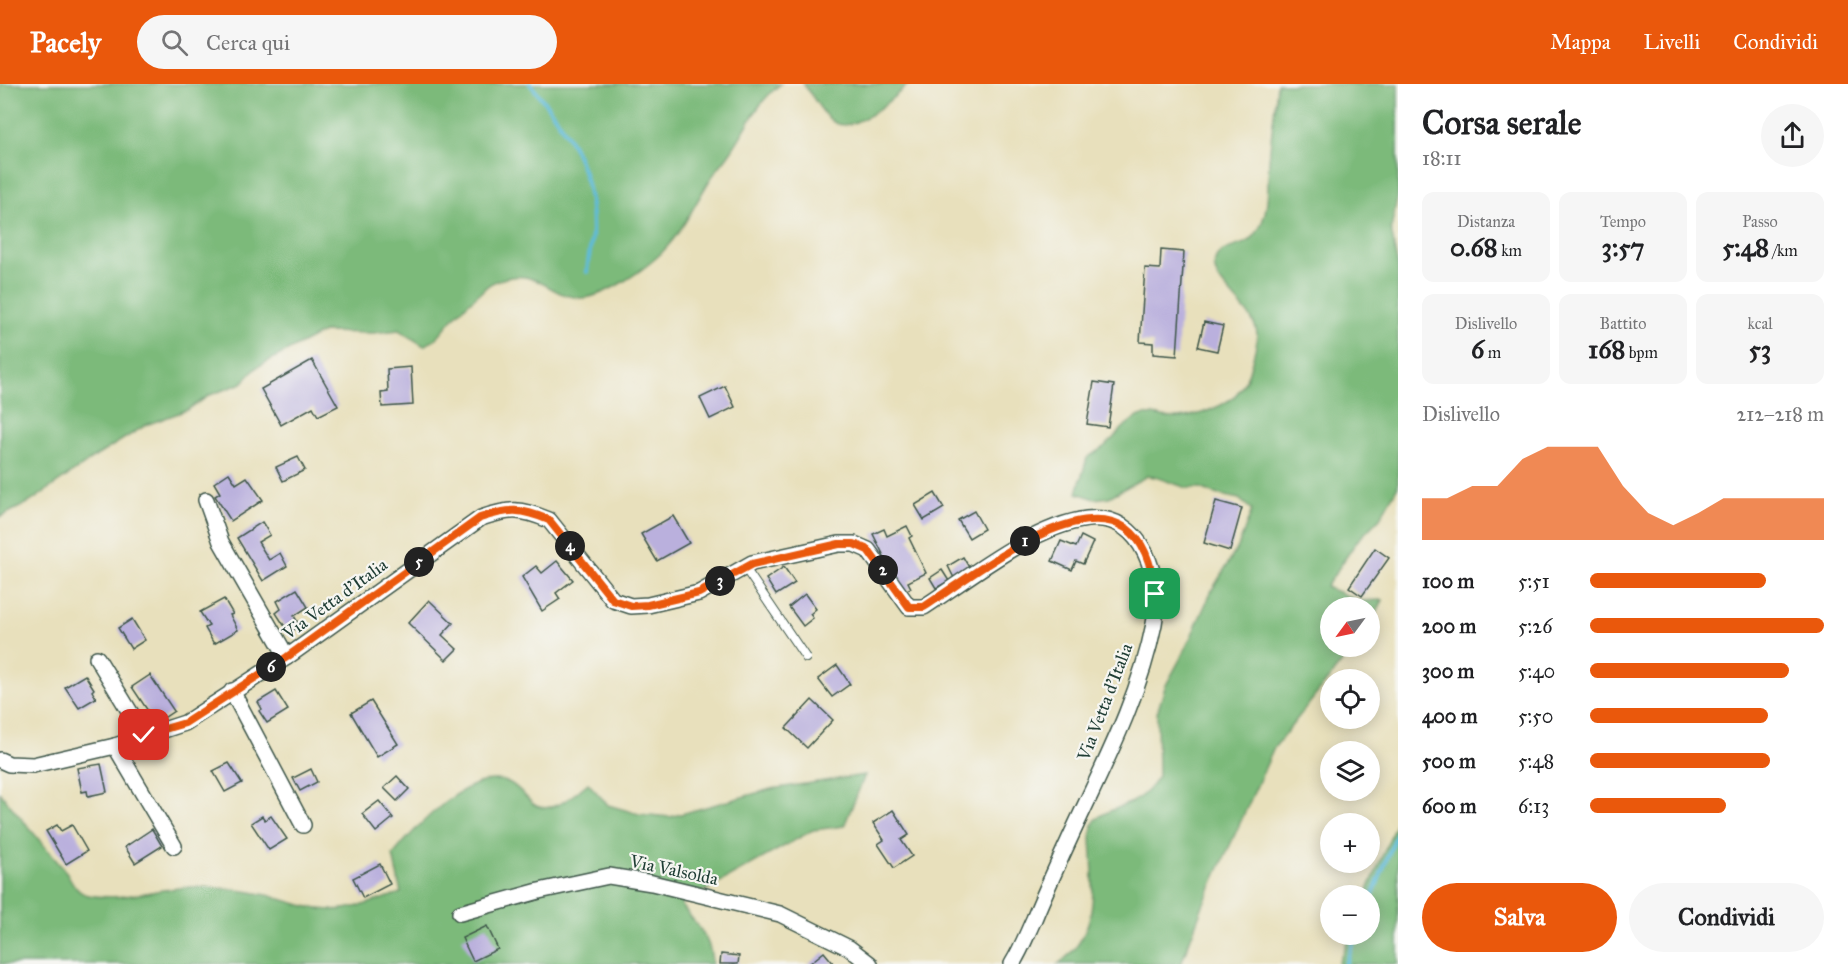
<!DOCTYPE html>
<html lang="it">
<head>
<meta charset="utf-8">
<style>
  body { margin:0; font-family:"IM FELL Great Primer",serif; background:#f6f6f6; color:#202124; height:100vh; display:flex; flex-direction:column; font-size:22px; white-space:nowrap }
  * { box-sizing:border-box; margin:0 }
  p { font-size:20px; color:#757577 }
  .icon { flex:none; width:33px; height:33px; fill:none; stroke:currentColor; stroke-width:2; stroke-linecap:round; stroke-linejoin:round }
  .map { position:relative; flex:1; overflow:hidden }
  .details { display:flex; flex-direction:column; background:#fff; width:450px }
  .details>* { flex:none }
  .needle { width:39px; rotate:237deg }
  .controls { position:absolute; left:1320px; top:513px; display:grid; gap:12px }
  .controls a { display:grid; place-items:center; width:60px; height:60px; border-radius:50%; background:#fff; box-shadow:0 3px 15px #0003; font-size:30px }
  .pin { position:absolute; display:grid; place-items:center; width:51px; height:51px; color:#fff; margin:-26px; border-radius:12px; box-shadow:0 3px 9px #0006 }
  .km { position:absolute; width:30px; height:30px; margin:-15px; border-radius:50%; background:#222; color:#fff; font-size:16px; line-height:30px; text-align:center }
  .round { display:grid; place-items:center; flex:none; width:63px; height:63px; border-radius:32px; background:#f6f6f6 }
  .head { display:flex; align-items:center; justify-content:space-between; height:102px; padding:0 24px }
  h1 { font-size:33px; font-weight:800; line-height:45px }
  .stats { display:grid; grid-template-columns:repeat(3,1fr); gap:9px; height:102px; padding:6px 24px }
  .stats div { display:grid; align-content:center; border-radius:12px; background:#f6f6f6; text-align:center }
  .stats b { font-size:26px; font-weight:800 }
  .stats small { font-size:16px; font-weight:400 }
  .stats p { font-size:16px }
  .chart { height:168px; padding:12px 24px }
  .chart p { display:flex; justify-content:space-between }
  .chart svg { width:100%; height:108px; margin-top:6px; fill:#ea580c; opacity:.7 }
  .button { display:flex; gap:12px; margin-top:auto; padding:12px 24px }
  .button a { flex:1; height:69px; border-radius:36px; background:#ea580c; color:#fff; font-size:24px; font-weight:800; line-height:69px; text-align:center }
  .button a+a { background:#f6f6f6; color:#202124 }
  ul { padding:0 24px; list-style:none; font-size:20px }
  li { display:grid; grid-template-columns:96px 72px 1fr; align-items:center; height:45px }
  li i { height:15px; border-radius:8px; background:#ea580c }
  header { display:flex; align-items:center; gap:36px; box-sizing:border-box; height:84px; padding:0 30px; background:#ea580c; color:#fff }
  header strong { font-size:28px }
  nav { display:flex; gap:33px; margin-inline-start:auto; font-size:21px }
  .search { width:420px; height:54px; background:#f6f6f6; display:flex; align-items:center; gap:15px; box-sizing:border-box; padding:0 21px; border-radius:33px; color:#757577; font-size:22px }
  main { display:flex; flex:1; min-height:0 }
  .map>svg:first-child { display:block }
</style>
</head>
<body>
<header>
<strong>Pacely</strong>
<div class="search"><svg class="icon" aria-label="search" viewBox="0 0 24 24"><circle cx="10" cy="10" r="6"/><path d="M15 15l6 6"/></svg>Cerca qui</div>
<nav><a>Mappa</a><a>Livelli</a><a>Condividi</a></nav>
</header>
<main>
<div class="map">
<svg width="1398" height="880" viewBox="0 0 1398 880">
  <rect width="100%" height="100%" fill="#f6f6f2"/>
  <filter id="ink" filterUnits="userSpaceOnUse"><feTurbulence type="fractalNoise" baseFrequency=".0167" numOctaves="2"/><feDisplacementMap in="SourceGraphic" scale="12" xChannelSelector="R" yChannelSelector="G"/><feConvolveMatrix kernelMatrix="1 2 1 2 8 2 1 2 1" color-interpolation-filters="sRGB"/></filter>
  <filter id="wash" filterUnits="userSpaceOnUse"><feTurbulence type="fractalNoise" baseFrequency=".008" numOctaves="4" result="noise"/><feDisplacementMap in="SourceGraphic" scale="24" xChannelSelector="R" yChannelSelector="G"/><feGaussianBlur stdDeviation="1.35" result="paint"/><feColorMatrix in="noise" values="0 0 0 0 0 0 0 0 0 0 0 0 0 0 0 0 0 1.4 0 .05"/><feComposite in="paint" operator="in"/></filter>
  <g filter="url(#wash)">
    <rect width="100%" height="100%" fill="#e8e0bc"/>
    <g fill="#7bba7a" stroke="#4d7c57" stroke-width="1.5">
      <path d="M0 0H781C756 19 749 41 732 66 725 77 715 87 708 99 692 125 680 153 656 174 640 188 603 214 581 214 545 212 539 180 494 198 488 200 484 205 480 209 469 218 459 227 450 238 441 248 437 256 424 262L399 246 373 249 323 248 257 283 242 299 210 311 187 326 146 341 93 374 30 418 0 433Z"/>
      <path d="M803 0H909C894 13 852 53 832 37 820 28 813 11 803 0Z"/>
      <path d="M1277 0H1398V110L1391 145 1398 184V402L1380 434 1357 457 1326 503 1360 517 1383 516 1370 541V524H1330V562L1354 563 1274 664 1203 821 1181 880H1058C1095 855 1095 813 1092 772 1092 763 1089 750 1093 740 1099 728 1120 724 1132 718 1143 712 1152 703 1158 692L1157 629 1165 603 1185 566 1212 506 1238 463 1252 426 1239 415 1215 410 1201 404H1187L1155 393 1147 392 1109 413 1095 415 1077 409 1087 374C1093 370 1100 366 1106 361 1117 351 1126 338 1140 332 1151 328 1160 334 1171 334 1182 335 1192 332 1202 329 1232 319 1245 308 1252 277 1254 269 1258 258 1257 250 1255 224 1209 201 1215 177 1220 160 1245 165 1255 151 1271 129 1267 102 1269 77 1271 51 1275 26 1277 0Z"/>
      <path d="M865 691 844 742 813 746 681 820C696 842 711 851 712 880H0V709L67 789C72 798 77 809 88 811 123 818 159 803 194 803 218 803 243 806 267 811 289 817 311 826 334 826 357 825 380 815 401 809L393 771C414 745 469 684 508 698 518 702 524 712 532 719 551 734 574 710 588 699L608 721 639 730 670 733 771 705Z"/>
      <polygon points="1398,734 1398,880 1338,880 1350,851 1370,850 1370,812 1366,811"/>
    </g>
    <g fill="none" stroke-linecap="round" stroke-linejoin="round">
      <g stroke="#5dbbdb" stroke-width="4">
        <path d="M530 0C569 47 594 87 592 151 591 163 588 176 587 188"/>
        <polyline points="1370,818 1398,746"/>
        <polyline points="1346,880 1356,850"/>
      </g>
    </g>
    <g id="blocks">
      <g fill="#bab0dd">
        <polygon points="1161,166 1184,168 1177,272 1153,270 1153,259 1140,258 1145,184 1160,185"/>
        <polygon points="1204,238 1223,242 1217,267 1198,263"/>
        <polygon points="312,276 338,322 318,332 313,323 281,341 261,305"/>
        <polygon points="411,283 413,321 382,323 381,309 388,308 387,285"/>
        <polygon points="1094,298 1114,301 1108,343 1087,340"/>
        <polygon points="725,302 735,323 710,335 700,314"/>
        <polygon points="298,373 305,386 283,397 276,383"/>
        <polygon points="229,389 236,400 247,393 263,416 231,437 215,412 220,409 214,399"/>
        <polygon points="935,409 944,424 924,436 915,421"/>
        <polygon points="1216,417 1242,424 1230,467 1204,459"/>
        <polygon points="974,427 984,445 969,454 958,436"/>
        <polygon points="673,432 689,459 657,477 641,450"/>
        <polygon points="262,438 270,451 258,458 269,476 280,469 287,482 263,497 237,454"/>
        <polygon points="907,442 912,452 909,454 926,489 908,498 911,504 902,508 873,450 884,445 887,452"/>
        <polygon points="1081,452 1093,458 1083,480 1076,477 1072,486 1052,477 1061,457 1076,463"/>
        <polygon points="1375,464 1389,474 1362,512 1349,503"/>
        <polygon points="963,473 970,485 954,494 948,482"/>
        <polygon points="557,477 573,496 556,509 560,515 542,527 522,493 536,482 542,489"/>
        <polygon points="784,483 795,499 776,511 766,495"/>
        <polygon points="942,486 949,497 936,504 930,494"/>
        <polygon points="297,505 308,523 294,532 300,542 289,549 276,529 281,525 277,517"/>
        <polygon points="805,510 816,525 810,530 813,534 803,542 789,523"/>
        <polygon points="224,515 233,530 230,531 238,546 214,560 205,544 209,542 200,528"/>
        <polygon points="429,516 453,539 442,551 457,565 446,576 408,539"/>
        <polygon points="132,535 145,556 131,565 118,544"/>
        <polygon points="837,581 850,600 832,613 818,595"/>
        <polygon points="85,591 94,605 92,607 96,614 79,624 65,603"/>
        <polygon points="150,591 174,627 156,639 132,603"/>
        <polygon points="276,607 288,626 267,639 259,627 262,625 258,618"/>
        <polygon points="812,616 833,636 807,664 786,644"/>
        <polygon points="371,617 398,660 377,673 351,629"/>
        <polygon points="229,679 242,699 225,708 213,687"/>
        <polygon points="101,680 107,708 88,712 87,707 82,708 77,684"/>
        <polygon points="311,685 317,698 300,707 293,694"/>
        <polygon points="397,692 409,705 397,717 384,704"/>
        <polygon points="379,717 393,734 376,748 362,730"/>
        <polygon points="893,726 909,751 901,756 912,772 894,784 878,760 884,756 873,739"/>
        <polygon points="262,732 265,736 271,732 287,755 269,766 251,739"/>
        <polygon points="57,741 61,747 72,741 87,767 66,780 46,747"/>
        <polygon points="152,745 162,762 135,779 125,763"/>
        <polygon points="380,780 390,800 363,814 353,794"/>
        <polygon points="487,842 498,865 473,877 462,854"/>
        <polygon points="824,868 834,880 809,880"/>
        <polygon points="721,870 739,872 738,880 720,880"/>
      </g>
    </g>
  </g>
  <g filter="url(#ink)">
    <use href="#blocks" fill-opacity="0" stroke="#3d5548" stroke-width="1.5"/>
    <g fill="none" stroke-linecap="round" stroke-linejoin="round">
      <defs>
        <polyline id="lane" points="745,484 806,574"/>
        <g id="street">
          <polyline points="206,416 221,458 287,573"/>
          <polyline points="97,574 144,651"/>
          <polyline points="232,607 303,741"/>
          <polyline points="115,662 174,762"/>
          <path d="M0 676 9 680 33 681 115 662 185 639 287 573 481 434C510 424 520 424 549 436L613 516 631 522 648 521 699 509 752 479 839 460H854L868 466 909 523H924C970 493 1033 442 1087 435 1143 428 1163 496 1154 540 1139 616 1101 686 1069 756 1057 782 1045 808 1034 835 1027 850 1021 866 1012 880"/>
          <polyline points="460,829 539,807 609,792 652,799 780,830 849,864 870,880"/>
        </g>
      </defs>
      <use href="#lane" stroke="#3d5548" stroke-width="10"/>
      <use href="#street" stroke="#3d5548" stroke-width="18"/>
      <use href="#lane" stroke="#fff" stroke-width="8"/>
      <use href="#street" stroke="#fff" stroke-width="15"/>
    </g>
  </g>
  <g fill="none" stroke-linecap="round" stroke-linejoin="round" filter="url(#ink)">
    <defs>
      <path id="route" d="M144 651 185 639 287 573 480 434C510 424 520 424 549 436L613 516 631 522 648 521 699 509 752 480 839 460H854L868 466 909 523H924C988 481 1140 357 1155 510"/>
    </defs>
    <use href="#route" stroke="#fff" stroke-width="12"/>
    <use href="#route" stroke="#ea580c" stroke-width="8"/>
  </g>
  <g text-anchor="middle" dominant-baseline="central" stroke-width="4.5" stroke-linejoin="round" paint-order="stroke">
    <g font-size="18" fill="#1f3d34" stroke="#f6f6f2">
      <text transform="translate(335 515) rotate(-36)">Via Vetta d'Italia</text>
      <text transform="translate(1105 618) rotate(-69)">Via Vetta d'Italia</text>
      <text transform="translate(674 786) rotate(12)">Via Valsolda</text>
    </g>
  </g>
</svg>
<div class="controls">
<a><svg class="needle" viewBox="-14 -14 28 28"><path d="M0-13l5 13h-10z" fill="#e53935"/><path d="M0 13l5-13h-10z" fill="#757577"/></svg></a>
<a><svg class="icon" aria-label="locate" viewBox="0 0 24 24"><circle cx="12" cy="12" r="6"/><path d="M12 2v4M12 18v4M2 12h4M18 12h4"/></svg></a>
<a><svg class="icon" aria-label="layers" viewBox="0 0 24 24"><path d="M12 4l9 5-9 5-9-5zM3 14l9 5 9-5"/></svg></a>
<a>+</a>
<a>−</a>
</div>
<div class="pin" style="left:1155px;top:510px;background:#1e9e55"><svg class="icon" aria-label="arrive" viewBox="0 0 24 24"><path d="M6 21V4h12l-3 4 3 4H6"/></svg></div>
<div class="pin" style="left:144px;top:651px;background:#d93025"><svg class="icon" aria-label="check" viewBox="0 0 24 24"><path d="M5 12l5 5 9-10"/></svg></div>
<b class="km" style="left:1025px;top:457px">1</b>
<b class="km" style="left:883px;top:486px">2</b>
<b class="km" style="left:720px;top:497px">3</b>
<b class="km" style="left:570px;top:462px">4</b>
<b class="km" style="left:419px;top:478px">5</b>
<b class="km" style="left:271px;top:583px">6</b>
</div>
<section class="details">
<div class="head"><div><h1>Corsa serale</h1><p>18:11</p></div><a class="round"><svg class="icon" aria-label="share" viewBox="0 0 24 24"><path d="M12 15V3M7 8l5-5 5 5M5 13v7h14v-7"/></svg></a></div>
<div class="stats">
<div><p>Distanza</p><b>0.68<small> km</small></b></div>
<div><p>Tempo</p><b>3:57</b></div>
<div><p>Passo</p><b>5:48<small> /km</small></b></div>
</div>
<div class="stats">
<div><p>Dislivello</p><b>6<small> m</small></b></div>
<div><p>Battito</p><b>168<small> bpm</small></b></div>
<div><p>kcal</p><b>53</b></div>
</div>
<div class="chart"><p><span>Dislivello</span>212–218 m</p>
<svg viewBox="0 0 160 44" preserveAspectRatio="none"><path d="M0 44V27L10 27L20 22L30 22L40 11L50 6L60 6L70 6L80 22L90 33L100 38L110 33L120 27L130 27L140 27L150 27L160 27V44z"/></svg>
</div>
<ul>
<li><b>100 m</b>5:51<i style="width:75%"></i></li>
<li><b>200 m</b>5:26<i style="width:100%"></i></li>
<li><b>300 m</b>5:40<i style="width:85%"></i></li>
<li><b>400 m</b>5:50<i style="width:76%"></i></li>
<li><b>500 m</b>5:48<i style="width:77%"></i></li>
<li><b>600 m</b>6:13<i style="width:58%"></i></li>
</ul>
<div class="button"><a>Salva</a><a>Condividi</a></div>
</section>
</main>
</body>
</html>
